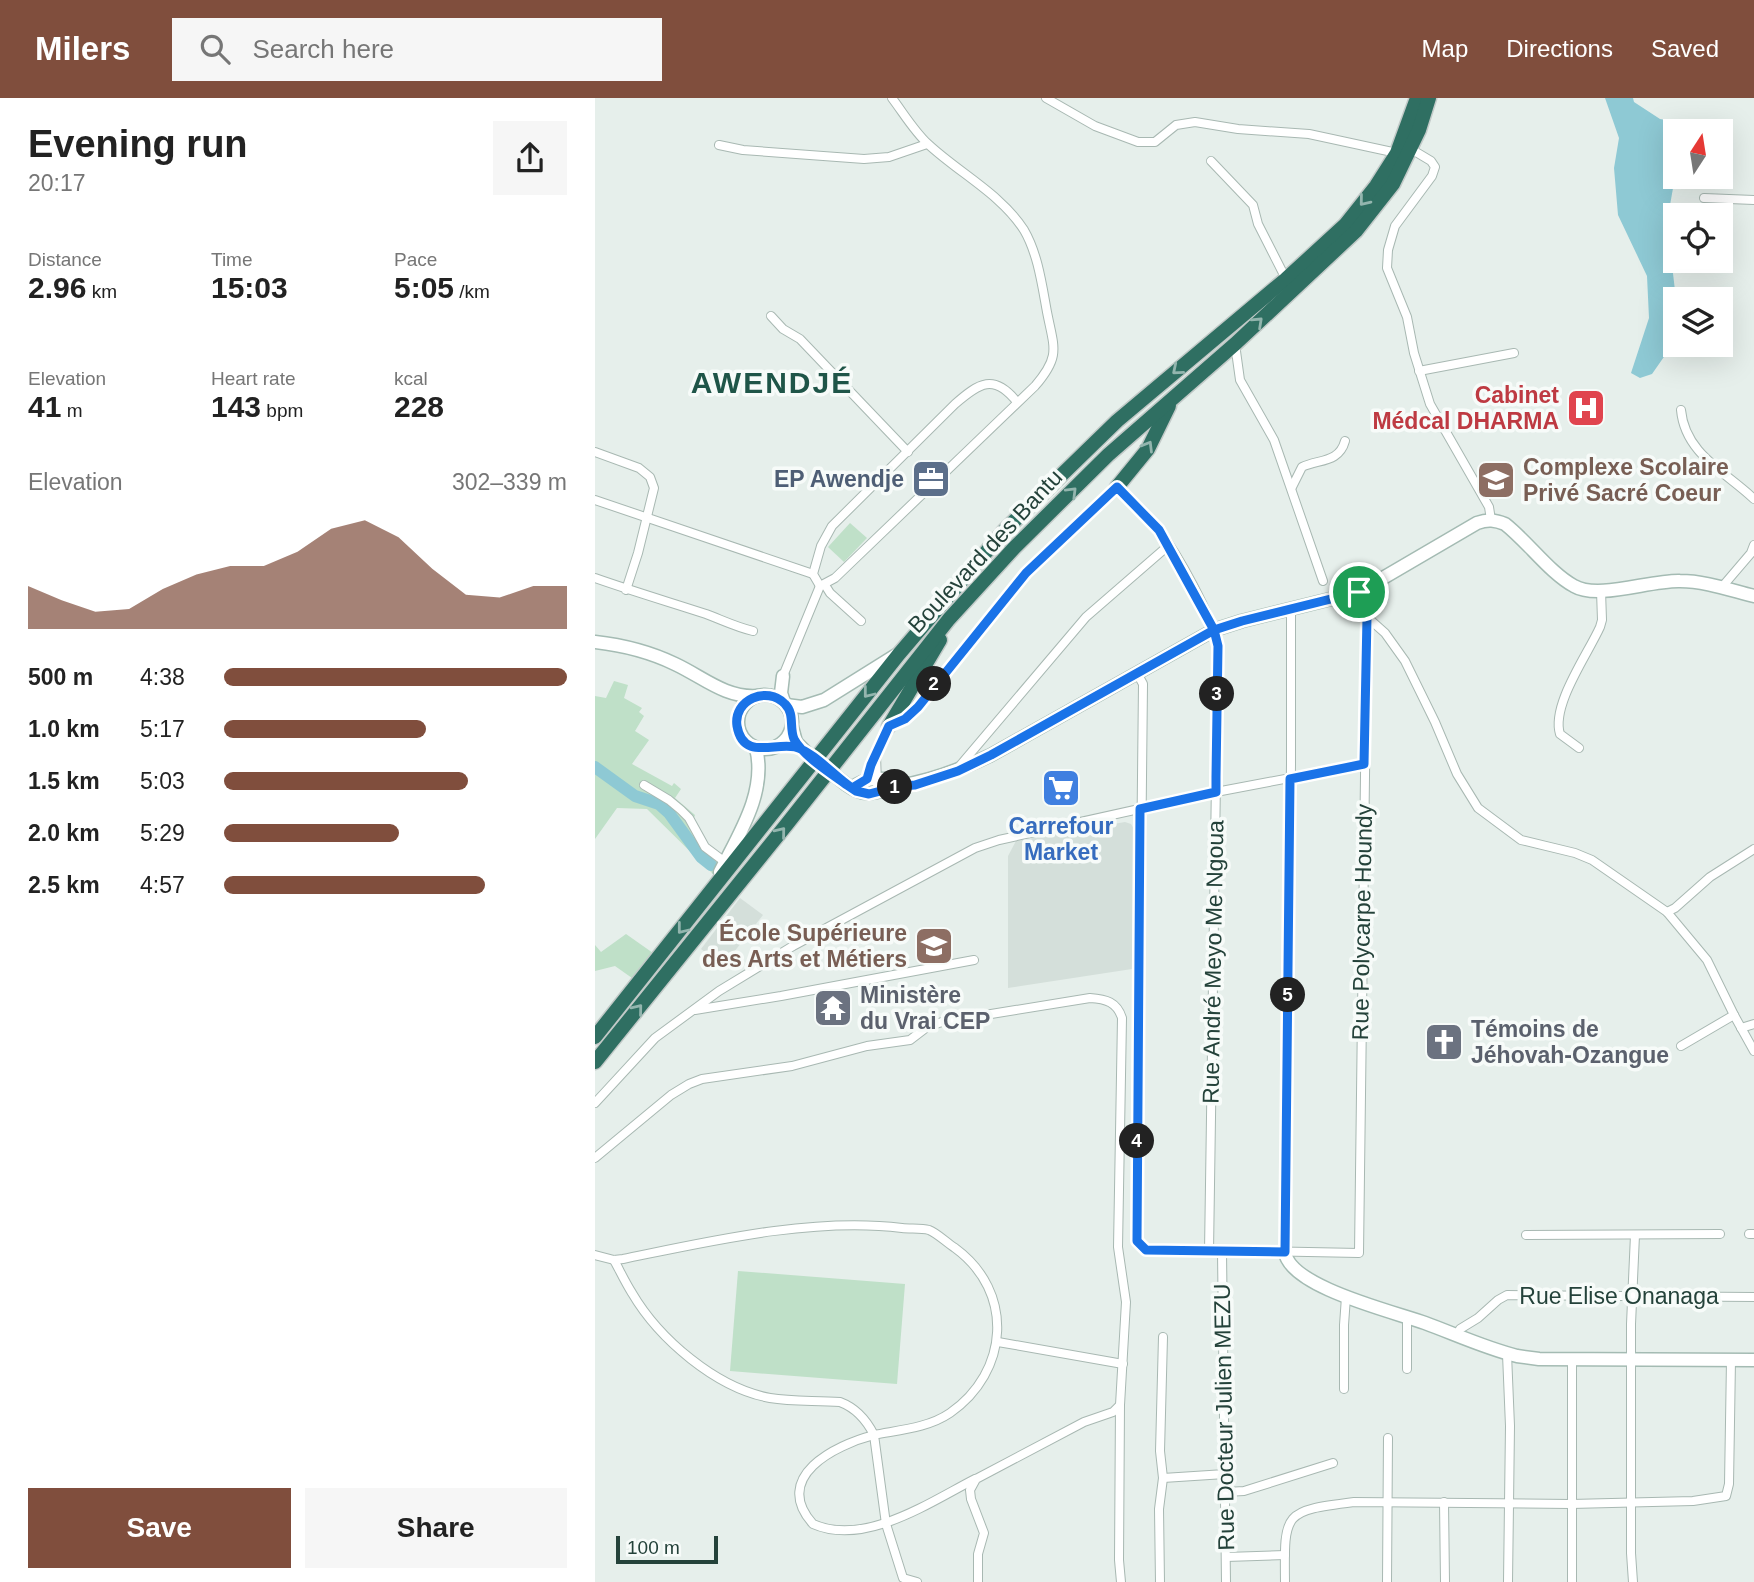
<!DOCTYPE html>
<html lang="en">
<head>
<meta charset="utf-8">
<style>
  body { margin:0; font-family:Helvetica,sans-serif; background:#f6f6f6; color:#222; height:100vh; display:flex; flex-direction:column; font-size:26px; white-space:nowrap }
  * { box-sizing:border-box; margin:0 }
  p { font-size:23px; color:#767676 }
  .icon { flex:none; width:38px; height:38px; fill:none; stroke:currentColor; stroke-width:2; stroke-linecap:round; stroke-linejoin:round }
  .map { position:relative; flex:1; overflow:hidden }
  .panel { display:flex; flex-direction:column; background:#fff; width:595px }
  .panel>* { flex:none }
  .needle { width:46px; rotate:12deg }
  .fabs { position:absolute; left:1068px; top:21px; display:grid; gap:14px }
  .fabs a { display:grid; place-items:center; width:70px; height:70px; border-radius:0px; background:#fff; box-shadow:0 7px 28px #0002; font-size:35px }
  .scale { position:absolute; left:21px; bottom:18px; width:102px; box-sizing:border-box; padding-left:7px; border:4px solid #24423a; border-top:0; font-size:19px; line-height:24px; white-space:nowrap; color:#24423a; -webkit-text-stroke:5px #f7fbf9; paint-order:stroke }
  .pin { position:absolute; display:grid; place-items:center; width:60px; height:60px; color:#fff; margin:-30px; border:4px solid #fff; border-radius:50%; box-shadow:0 2px 7px #0007 }
  .km { position:absolute; width:35px; height:35px; margin:-18px; border-radius:50%; background:#222; color:#fff; font-size:19px; line-height:35px; text-align:center }
  .round { display:grid; place-items:center; flex:none; width:74px; height:74px; border-radius:0px; background:#f6f6f6 }
  .overview { display:flex; align-items:center; justify-content:space-between; height:119px; padding:0 28px }
  h1 { font-size:38px; font-weight:800; line-height:52px }
  .metrics { display:grid; grid-template-columns:repeat(3,1fr); gap:10px; height:119px; padding:7px 28px }
  .metrics div { display:grid; align-content:center }
  .metrics b { font-size:30px; font-weight:800 }
  .metrics small { font-size:19px; font-weight:400 }
  .metrics p { font-size:19px }
  .chart { height:196px; padding:14px 28px }
  .chart p { display:flex; justify-content:space-between }
  .chart svg { width:100%; height:126px; margin-top:7px; fill:#804e3d; opacity:.7 }
  .button { display:flex; gap:14px; margin-top:auto; padding:14px 28px }
  .button a { flex:1; height:80px; border-radius:0px; background:#804e3d; color:#fff; font-size:28px; font-weight:800; line-height:80px; text-align:center }
  .button a+a { background:#f6f6f6; color:#222 }
  ul { padding:0 28px; list-style:none; font-size:23px }
  li { display:grid; grid-template-columns:112px 84px 1fr; align-items:center; height:52px }
  li i { height:18px; border-radius:9px; background:#804e3d }
  header { display:flex; align-items:center; gap:42px; box-sizing:border-box; height:98px; padding:0 35px; background:#804e3d; color:#fff }
  header strong { font-size:33px }
  nav { display:flex; gap:38px; margin-inline-start:auto; font-size:24px }
  .search { width:490px; height:63px; background:#f6f6f6; display:flex; align-items:center; gap:18px; box-sizing:border-box; padding:0 24px; border-radius:0px; color:#767676; font-size:26px }
  main { display:flex; flex:1; min-height:0 }
  .map>svg:first-child { display:block }
</style>
</head>
<body>
<header>
<strong>Milers</strong>
<div class="search"><svg class="icon" aria-label="search" viewBox="0 0 24 24"><circle cx="10" cy="10" r="6"/><path d="M15 15l6 6"/></svg>Search here</div>
<nav><a>Map</a><a>Directions</a><a>Saved</a></nav>
</header>
<main>
<section class="panel">
<div class="overview"><div><h1>Evening run</h1><p>20:17</p></div><a class="round"><svg class="icon" aria-label="share" viewBox="0 0 24 24"><path d="M12 15V3M7 8l5-5 5 5M5 13v7h14v-7"/></svg></a></div>
<div class="metrics">
<div><p>Distance</p><b>2.96<small> km</small></b></div>
<div><p>Time</p><b>15:03</b></div>
<div><p>Pace</p><b>5:05<small> /km</small></b></div>
</div>
<div class="metrics">
<div><p>Elevation</p><b>41<small> m</small></b></div>
<div><p>Heart rate</p><b>143<small> bpm</small></b></div>
<div><p>kcal</p><b>228</b></div>
</div>
<div class="chart"><p><span>Elevation</span>302–339 m</p>
<svg viewBox="0 0 160 44" preserveAspectRatio="none"><path d="M0 44V29L10 34L20 38L30 37L40 30L50 25L60 22L70 22L80 17L90 9L100 6L110 12L120 23L130 32L140 33L150 29L160 29V44z"/></svg>
</div>
<ul>
<li><b>500 m</b>4:38<i style="width:100%"></i></li>
<li><b>1.0 km</b>5:17<i style="width:59%"></i></li>
<li><b>1.5 km</b>5:03<i style="width:71%"></i></li>
<li><b>2.0 km</b>5:29<i style="width:51%"></i></li>
<li><b>2.5 km</b>4:57<i style="width:76%"></i></li>
</ul>
<div class="button"><a>Save</a><a>Share</a></div>
</section>
<div class="map">
<svg width="1159" height="1484" viewBox="0 0 1159 1484">
  <rect width="100%" height="100%" fill="#e6efeb"/>
  <g fill="#d4dfda">
    <polygon points="530,724 536,726 539,731 537,871 413,890 413,758 421,743"/>
    <polygon points="145,800 168,817 128,868 106,851"/>
  </g>
  <g fill="#bfe0c8">
    <polygon points="255,425 272,440 249,464 233,449"/>
    <polygon points="19,583 33,587 29,600 47,610 44,614 49,618 40,633 54,642 37,666 77,688 79,685 86,691 80,700 100,717 95,731 128,761 119,777 52,711 22,710 0,741 0,598 11,600"/>
    <polygon points="31,836 58,855 37,880 20,868 0,873 0,847 6,854"/>
    <polygon points="143,1173 310,1186 302,1286 135,1273"/>
  </g>
  <polygon fill="#8ec9d4" points="1010,0 1038,0 1039,4 1065,21 1076,23 1080,38 1080,79 1072,124 1081,201 1080,243 1057,276 1045,280 1036,275 1054,220 1052,178 1023,117 1019,70 1024,40"/>
  <g fill="none" stroke-linecap="round" stroke-linejoin="round">
    <polyline stroke="#8ec9d4" stroke-width="12" points="0,669 40,698 64,706 74,715 106,759 116,767"/>
    <defs>
      <g id="street">
        <polyline points="451,0 500,28 543,44 560,44 581,27 600,24 643,31 714,36 802,55"/>
        <polyline points="124,47 148,52 269,61 294,59 332,46"/>
        <polyline points="816,51 836,63 840,69 837,78 800,128 793,152 792,170 812,219 819,255 835,306 894,409 896,422"/>
        <polyline points="616,63 658,107 663,126 691,181"/>
        <polyline points="1109,100 1159,102"/>
        <polyline points="176,218 188,231 205,241 313,354"/>
        <polyline points="640,246 645,282 679,342 728,483"/>
        <polyline points="824,273 919,255"/>
        <path d="M1086 312C1090 356 1131 374 1159 401"/>
        <polyline points="0,354 44,370 55,379 59,390 43,455 31,492"/>
        <path d="M697 389 707 369C724 361 744 365 750 343"/>
        <polyline points="0,402 218,476"/>
        <path d="M0 480C37 493 74 504 111 516 127 522 141 529 158 533"/>
        <polyline points="230,487 235,495 266,523"/>
        <path d="M225 488 218 476 226 448 237 428 360 306C384 285 399 275 422 304"/>
        <polyline points="1127,489 1156,455 1159,447"/>
        <polyline points="772,519 790,535 810,563 840,624 862,676 883,710 926,742 980,755 997,762 1072,814 1112,862 1139,917 1159,953"/>
        <polyline points="542,575 548,586 542,1144 551,1151 764,1155 772,519 764,494"/>
        <path d="M188 578 225 488 240 480 440 288C466 258 459 250 452 214 447 187 443 156 429 132 406 96 364 75 333 46 319 33 309 16 297 0"/>
        <path d="M984 650 965 636C956 607 993 556 1005 529L1007 522 1006 493"/>
        <polyline points="281,657 282,686"/>
        <polyline points="363,670 491,519 574,447"/>
        <path d="M271 685 276 667 294 628 310 621 323 609 431 475 522 389C536 403 552 417 564 432 584 458 616 516 623 548L614 1154"/>
        <polyline points="49,687 74,702 86,712 94,720 110,749 130,764"/>
        <polyline points="1072,814 1080,810 1115,779 1159,751"/>
        <polyline points="100,912 186,898 379,862"/>
        <polyline points="1146,930 1159,926"/>
        <polyline points="1086,948 1139,917"/>
        <polyline points="0,1005 60,940 124,893 198,848 380,750 404,742 621,694 769,666"/>
        <path d="M0 1060 76 997 94 986 107 981 197 968 272 948 315 942 332 929 347 924 495 900C511 901 522 904 527 920L523 1149 531 1204 525 1307 518 1314 489 1324 381 1381 375 1392 376 1401 389 1435 383 1456V1484"/>
        <polyline points="1154,1136 1159,1136"/>
        <polyline points="931,1137 1125,1136"/>
        <polyline points="627,1154 631,1484"/>
        <polyline points="690,1154 696,666 696,511"/>
        <path d="M0 1157 19 1162 28 1161C116 1143 218 1119 307 1130 315 1131 326 1130 334 1132 342 1135 352 1145 360 1150 420 1194 414 1274 355 1315 333 1330 304 1332 279 1337L291 1426 308 1480 322 1484"/>
        <path d="M19 1162C25 1173 30 1184 37 1195 64 1241 121 1290 175 1300 198 1304 221 1302 245 1304 261 1310 271 1321 279 1337 240 1347 176 1379 218 1426 270 1449 335 1404 380 1381"/>
        <polyline points="812,1218 812,1271"/>
        <polyline points="862,1237 865,1231 883,1220 903,1202 912,1197 1159,1199"/>
        <polyline points="403,1244 528,1266"/>
        <polyline points="912,1256 915,1328 913,1484"/>
        <polyline points="977,1261 977,1484"/>
        <polyline points="749,1291 749,1227 751,1199"/>
        <polyline points="525,1307 524,1462 526,1484"/>
        <polyline points="568,1380 630,1376"/>
        <polyline points="631,1394 649,1393 738,1365"/>
        <polyline points="849,1404 850,1484"/>
        <polyline points="631,1459 690,1457"/>
        <polyline points="565,1484 564,1411 568,1380 565,1353 568,1239"/>
        <path d="M690 1484C689 1413 689 1413 759 1404L976 1406 1098 1403 1131 1398 1134 1386 1136 1262"/>
        <polyline points="792,1484 793,1340"/>
        <polyline points="1038,1484 1036,1455 1036,1226 1040,1137"/>
      </g>
      <g id="secondary">
        <path d="M0 544C27 547 55 554 80 566 108 579 130 600 162 598"/>
        <polyline points="188,578 186,595 189,604"/>
        <circle cx="170" cy="624" r="27"/>
        <polyline points="191,607 207,609 229,602 301,557"/>
        <polyline points="197,629 201,644 214,657"/>
        <path d="M252 687C258 691 264 695 272 695 282 696 293 690 303 688 336 683 365 672 396 657L619 532 647 523 764 494 882 425C893 421 900 422 910 426 933 444 955 475 979 488 1003 502 1055 482 1085 483 1110 483 1135 492 1159 498"/>
        <path d="M257 690C270 679 292 678 307 686"/>
        <path d="M125 774C144 736 172 694 161 650"/>
        <path d="M690 1154C694 1189 800 1214 830 1225 860 1236 890 1250 922 1258L944 1261 1159 1262"/>
      </g>
      <g id="highway">
        <polyline points="522,389 553,351 574,308"/>
        <polyline points="294,628 345,542"/>
        <polyline points="0,939 304,556 410,432 522,323 691,181 750,127 781,88 802,55 822,0"/>
        <polyline points="0,964 192,726 354,521 419,450 513,357 640,246 761,133 798,86 824,32 834,0"/>
      </g>
    </defs>
    <use href="#street" stroke="#a8b8b2" stroke-width="10"/>
    <use href="#secondary" stroke="#a4bbb3" stroke-width="15"/>
    <use href="#highway" stroke="#c2cac8" stroke-width="17"/>
    <use href="#street" stroke="#fff" stroke-width="8"/>
    <use href="#secondary" stroke="#fff" stroke-width="12"/>
    <use href="#highway" stroke="#2f6f62" stroke-width="14"/>
    <defs>
      <polyline id="secondary-bridge" points="214,657 252,687"/>
    </defs>
    <use href="#secondary-bridge" stroke="#a4bbb3" stroke-width="15" stroke-linecap="butt"/>
    <use href="#secondary-bridge" stroke="#fff" stroke-width="12"/>
  </g>
  <defs><path id="oneway-chevron" d="M-2-3.5L2.5 0L-2 3.5" fill="none" stroke-width="1.6" stroke-linecap="round" stroke-linejoin="round" transform="scale(1.75)"/></defs>
  <g stroke="#93b5ae">
    <use href="#oneway-chevron" transform="translate(769 103) rotate(129)"/>
    <use href="#oneway-chevron" transform="translate(663 224) rotate(-43)"/>
    <use href="#oneway-chevron" transform="translate(582 272) rotate(140)"/>
    <use href="#oneway-chevron" transform="translate(553 348) rotate(-59)"/>
    <use href="#oneway-chevron" transform="translate(477 394) rotate(-45)"/>
    <use href="#oneway-chevron" transform="translate(273 595) rotate(128)"/>
    <use href="#oneway-chevron" transform="translate(186 734) rotate(-51)"/>
    <use href="#oneway-chevron" transform="translate(87 831) rotate(128)"/>
    <use href="#oneway-chevron" transform="translate(43 911) rotate(-51)"/>
  </g>
  <g fill="none" stroke-linecap="round" stroke-linejoin="round">
    <defs>
      <path id="route" d="M764 494 647 523 619 532 396 657 363 673 320 687 305 688 274 696 261 693 252 687C237 676 207 657 199 641 194 629 200 616 190 606 172 587 138 602 142 628 148 663 180 644 200 649 219 654 240 679 257 690L272 681 276 667 294 628 310 621 323 609 431 475 522 389 564 432 619 532 623 548 621 679V694L545 711 542 1143 551 1152 690 1154 695 681 769 666 772 519 764 494"/>
    </defs>
    <use href="#route" stroke="#fff" stroke-width="14"/>
    <use href="#route" stroke="#1a73e8" stroke-width="9"/>
  </g>
  <defs>
    <symbol id="hospital-square" viewBox="-11 -11 22 22"><rect x="-9" y="-9" width="18" height="18" rx="4" fill="#e0444e" stroke="#f7fbf9"/><path d="M-5-5h3v3.5h4V-5h3V5h-3V1.5h-4V5h-3Z" fill="#fff"/></symbol>
    <symbol id="office-square" viewBox="-11 -11 22 22"><rect x="-9" y="-9" width="18" height="18" rx="4" fill="#5c6f8a" stroke="#f7fbf9"/><path d="M-6-3h4V-5.5h4V-3h4V5H-6ZM-1-4.5V-3h2v-1.5ZM-6 0V1H6V0Z" fill="#fff"/></symbol>
    <symbol id="school-square" viewBox="-11 -11 22 22"><rect x="-9" y="-9" width="18" height="18" rx="4" fill="#8d6e63" stroke="#f7fbf9"/><path d="M0-5L7-2L0 1L-7-2ZM-4 1L0 2.5L4 1V4Q0 6-4 4Z" fill="#fff"/></symbol>
    <symbol id="supermarket-square" viewBox="-11 -11 22 22"><rect x="-9" y="-9" width="18" height="18" rx="4" fill="#3f7fe0" stroke="#f7fbf9"/><path d="M-6-5.5h2.5l.6 2H6L4.5 2H-2.5L-4.4-4H-6ZM-1.5 3.2a1.3 1.3 0 1 0 .1 0ZM3 3.2a1.3 1.3 0 1 0 .1 0Z" fill="#fff"/></symbol>
    <symbol id="university-square" viewBox="-11 -11 22 22"><rect x="-9" y="-9" width="18" height="18" rx="4" fill="#8d6e63" stroke="#f7fbf9"/><path d="M0-5L7-2L0 1L-7-2ZM-4 1L0 2.5L4 1V4Q0 6-4 4Z" fill="#fff"/></symbol>
    <symbol id="temple-square" viewBox="-11 -11 22 22"><rect x="-9" y="-9" width="18" height="18" rx="4" fill="#6b7280" stroke="#f7fbf9"/><path d="M0-6L5-2H3V0L6.5 2.5H4V6H1.5V3h-3V6H-4V2.5H-6.5L-3 0V-2H-5Z" fill="#fff"/></symbol>
    <symbol id="church-square" viewBox="-11 -11 22 22"><rect x="-9" y="-9" width="18" height="18" rx="4" fill="#6b7280" stroke="#f7fbf9"/><path d="M-1.2-6h2.4v3.5h3.3v2.4h-3.3V6h-2.4V-.1h-3.3v-2.4h3.3Z" fill="#fff"/></symbol>
  </defs>
  <g fill-rule="evenodd">
    <use href="#hospital-square" x="969" y="288" width="44" height="44"/>
    <use href="#office-square" x="314" y="359" width="44" height="44"/>
    <use href="#school-square" x="879" y="360" width="44" height="44"/>
    <use href="#supermarket-square" x="444" y="668" width="44" height="44"/>
    <use href="#university-square" x="317" y="826" width="44" height="44"/>
    <use href="#temple-square" x="216" y="888" width="44" height="44"/>
    <use href="#church-square" x="827" y="922" width="44" height="44"/>
  </g>
  <g text-anchor="middle" dominant-baseline="central" stroke-width="7" stroke-linejoin="round" paint-order="stroke">
    <g font-size="23" font-weight="bold" fill="#be3a42" stroke="#f7fbf9" text-anchor="end">
      <text x="964" y="297">Cabinet<tspan x="964" dy="26">Médcal DHARMA</tspan></text>
    </g>
    <g font-size="23" font-weight="bold" fill="#785e54" stroke="#f7fbf9" text-anchor="start">
      <text x="928" y="369">Complexe Scolaire<tspan x="928" dy="26">Privé Sacré Coeur</tspan></text>
      <text x="312" y="835" text-anchor="end">École Supérieure<tspan x="312" dy="26">des Arts et Métiers</tspan></text>
    </g>
    <g font-size="23" font-weight="bold" fill="#4e5e75" stroke="#f7fbf9" text-anchor="end">
      <text x="309" y="381">EP Awendje</text>
    </g>
    <g font-size="23" fill="#24423a" stroke="#f7fbf9">
      <text transform="translate(390 453) rotate(-47)">Boulevard des Bantu</text>
      <text transform="translate(767 824) rotate(-89)">Rue Polycarpe Houndy</text>
      <text transform="translate(618 864) rotate(-89)">Rue André Meyo Me Ngoua</text>
      <text x="1024" y="1198">Rue Elise Onanaga</text>
      <text transform="translate(629 1319) rotate(-91)">Rue Docteur Julien MEZU</text>
    </g>
    <g font-size="23" font-weight="bold" fill="#366cbe" stroke="#f7fbf9">
      <text x="466" y="728">Carrefour<tspan x="466" dy="26">Market</tspan></text>
    </g>
    <g font-size="23" font-weight="bold" fill="#5b616d" stroke="#f7fbf9" text-anchor="start">
      <text x="265" y="897">Ministère<tspan x="265" dy="26">du Vrai CEP</tspan></text>
      <text x="876" y="931">Témoins de<tspan x="876" dy="26">Jéhovah-Ozangue</tspan></text>
    </g>
    <g font-size="30" font-weight="bold" letter-spacing="2" fill="#1f5548" stroke="#f7fbf9">
      <text x="177" y="284">AWENDJÉ</text>
    </g>
  </g>
</svg>
<div class="fabs">
<a><svg class="needle" viewBox="-14 -14 28 28"><path d="M0-13l5 13h-10z" fill="#e53935"/><path d="M0 13l5-13h-10z" fill="#767676"/></svg></a>
<a><svg class="icon" aria-label="locate" viewBox="0 0 24 24"><circle cx="12" cy="12" r="6"/><path d="M12 2v4M12 18v4M2 12h4M18 12h4"/></svg></a>
<a><svg class="icon" aria-label="layers" viewBox="0 0 24 24"><path d="M12 4l9 5-9 5-9-5zM3 14l9 5 9-5"/></svg></a>
</div>
<div class="scale">100 m</div>
<div class="pin" style="left:764px;top:494px;background:#1e9e55"><svg class="icon" aria-label="arrive" viewBox="0 0 24 24"><path d="M6 21V4h12l-3 4 3 4H6"/></svg></div>
<b class="km" style="left:300px;top:689px">1</b>
<b class="km" style="left:339px;top:586px">2</b>
<b class="km" style="left:622px;top:596px">3</b>
<b class="km" style="left:542px;top:1043px">4</b>
<b class="km" style="left:693px;top:897px">5</b>
</div>
</main>
</body>
</html>
